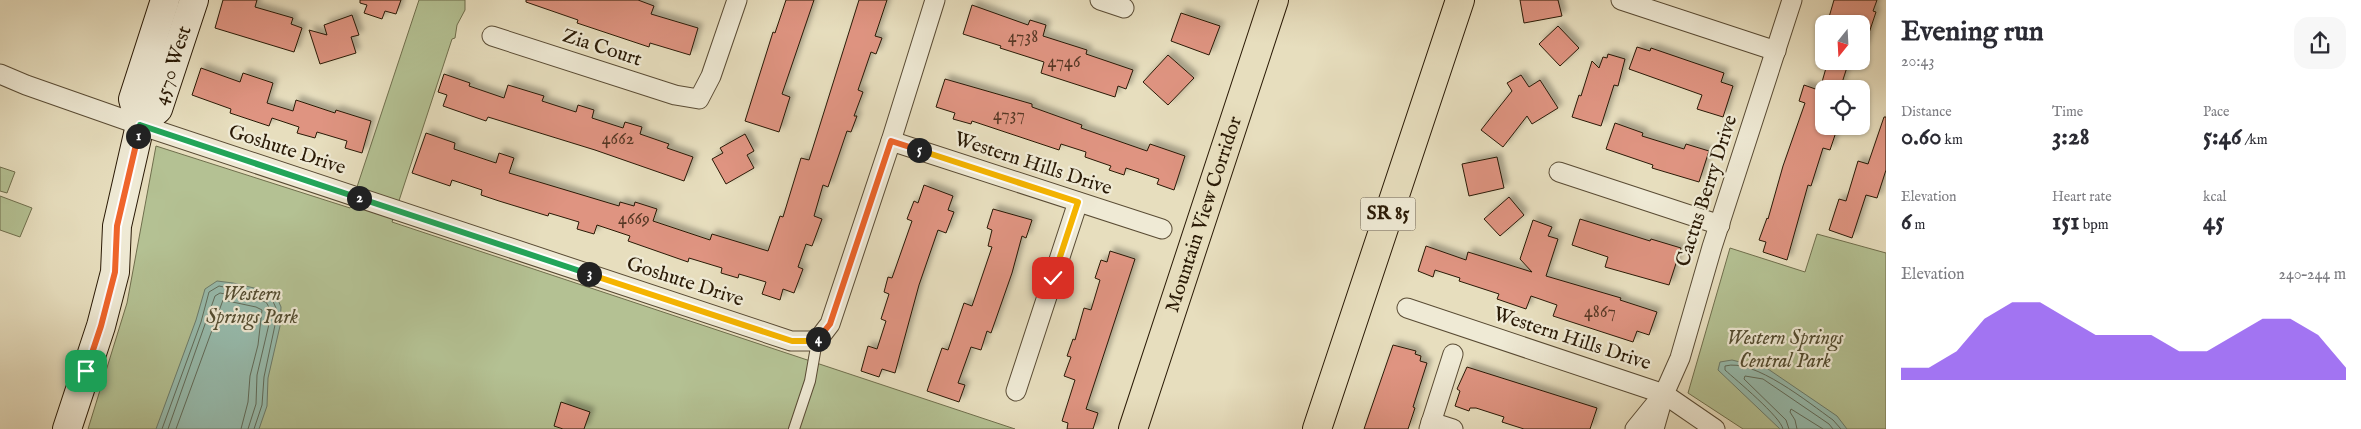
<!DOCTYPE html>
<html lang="en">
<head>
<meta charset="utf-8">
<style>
  body { margin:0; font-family:"IM FELL English",serif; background:#f7f7f7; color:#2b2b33; height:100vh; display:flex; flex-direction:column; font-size:19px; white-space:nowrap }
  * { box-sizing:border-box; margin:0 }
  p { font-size:16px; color:#7c7c81 }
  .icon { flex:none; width:28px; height:28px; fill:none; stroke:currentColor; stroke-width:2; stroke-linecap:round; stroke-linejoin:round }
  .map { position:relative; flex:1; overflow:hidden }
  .details { display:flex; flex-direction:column; background:#fff; width:475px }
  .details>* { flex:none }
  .needle { width:32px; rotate:198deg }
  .tools { position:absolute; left:1815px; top:15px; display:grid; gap:10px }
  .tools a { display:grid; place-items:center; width:55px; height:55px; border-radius:10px; background:#fff; box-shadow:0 1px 4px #0004; font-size:25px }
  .pin { position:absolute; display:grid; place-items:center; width:42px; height:42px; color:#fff; margin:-21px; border-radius:10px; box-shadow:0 2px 8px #0006 }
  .km { position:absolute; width:25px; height:25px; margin:-12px; border-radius:50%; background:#222; color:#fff; font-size:14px; line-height:25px; text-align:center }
  .round { display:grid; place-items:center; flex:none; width:52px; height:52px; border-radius:15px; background:#f7f7f7 }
  .head { display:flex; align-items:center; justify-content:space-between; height:85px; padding:0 15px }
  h1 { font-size:28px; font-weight:700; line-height:38px }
  .metrics { display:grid; grid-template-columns:repeat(3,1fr); gap:8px; height:85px; padding:5px 15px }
  .metrics div { display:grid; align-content:center }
  .metrics b { font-size:25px; font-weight:700 }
  .metrics small { font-size:14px; font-weight:400 }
  .metrics p { font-size:14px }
  .chart { height:140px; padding:10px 15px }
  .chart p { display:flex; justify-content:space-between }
  .chart svg { width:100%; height:90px; margin-top:5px; fill:#7c3aed; opacity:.7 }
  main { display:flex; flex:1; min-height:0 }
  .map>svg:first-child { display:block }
</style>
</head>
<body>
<main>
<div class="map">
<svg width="1886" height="429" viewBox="0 0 1886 429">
  <defs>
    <filter id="shadow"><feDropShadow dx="4.5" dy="-4.5" stdDeviation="2.5" flood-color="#0004"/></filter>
  </defs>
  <rect width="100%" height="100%" fill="#e7debe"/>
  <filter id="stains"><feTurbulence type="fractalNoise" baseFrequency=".004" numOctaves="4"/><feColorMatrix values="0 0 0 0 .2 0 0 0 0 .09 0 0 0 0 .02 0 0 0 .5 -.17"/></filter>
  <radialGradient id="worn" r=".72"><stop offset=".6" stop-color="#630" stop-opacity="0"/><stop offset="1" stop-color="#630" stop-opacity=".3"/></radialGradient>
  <g fill="#b4c193" stroke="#6f6e4c">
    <polygon points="419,0 465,0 465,10 457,25 455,38 452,39 392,222 1015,429 88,429 127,303 156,146 350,208"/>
    <polygon points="0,167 15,172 7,193 0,191"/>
    <polygon points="0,196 32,208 20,237 0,230"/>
    <polygon points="1817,234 1886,253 1886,429 1743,429 1688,393 1730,248 1805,272"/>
  </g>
  <g fill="#97bcae" stroke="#6b7b6b">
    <polygon points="217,281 233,283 275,293 281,307 280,326 268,378 267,406 259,429 156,429 196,320 205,289"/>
    <polygon points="1732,360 1768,369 1837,416 1847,429 1780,429 1718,370 1720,362"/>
  </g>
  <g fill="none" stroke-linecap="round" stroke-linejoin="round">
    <g stroke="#606b5a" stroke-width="1">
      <polyline points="162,429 201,322 209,292 219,286 271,297 276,308 275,325 264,377 262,405 254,429"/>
      <polyline points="168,429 215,296 220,293 266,302 270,309 269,324 257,375 256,404 248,429"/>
      <polyline points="176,429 223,300 256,307 262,310 258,345 250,376 248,402 241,429"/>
      <path d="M1783 429C1781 417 1736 380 1725 370V366C1754 358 1809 403 1833 420L1841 429"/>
      <polyline points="1789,429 1786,420 1744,379 1745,376 1763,379 1829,424 1833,429"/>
      <polyline points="1797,429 1795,420 1790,412 1791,409 1823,429"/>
    </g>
  </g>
  <g fill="#df9481" stroke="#2a1a06" filter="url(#shadow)">
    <polygon points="223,0 257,0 255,7 293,18 291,24 302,28 294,52 215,28"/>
    <polygon points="360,0 401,0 396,14 385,11 382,19 364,13 367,5 360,3"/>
    <polygon points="526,0 638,0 654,6 651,14 698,28 690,55 650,43 649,47 577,23 578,20 526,2"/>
    <polygon points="786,0 814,0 782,94 790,97 779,132 745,121 773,32 775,33"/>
    <polygon points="859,0 887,0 875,36 882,38 876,54 871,52 858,90 863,92 854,116 857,116 851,132 847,131 828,187 823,185 814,216 822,219 812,246 806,244 798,267 803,269 794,293 783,289 780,300 762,294 766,282 739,274 738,278 721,273 722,268 689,258 688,262 628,241 630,236 597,225 594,234 577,229 579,222 549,213 548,216 499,201 481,195 482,190 452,180 450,186 412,173 426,133 455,143 454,149 496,163 499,153 514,158 509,173 619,206 620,202 634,206 635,202 657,209 653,221 710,240 712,234 768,251 780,216 783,217 801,158 809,160"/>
    <polygon points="1520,0 1558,0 1562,16 1524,23"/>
    <polygon points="1834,0 1877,0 1873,11 1876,12 1864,48 1861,48 1861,24 1827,24"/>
    <polygon points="972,5 1028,25 1030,20 1046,25 1043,36 1087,50 1086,54 1133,70 1126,89 1118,86 1115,97 1041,73 1044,62 1000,48 1001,46 963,34"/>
    <polygon points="1181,13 1220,26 1209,55 1171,41"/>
    <polygon points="352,15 359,35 351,37 356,53 320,64 309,30 327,35 324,25"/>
    <polygon points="1558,26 1579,48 1560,66 1539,44"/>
    <polygon points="1637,47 1650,51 1651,48 1724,73 1721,82 1733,86 1723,117 1697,109 1702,95 1629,69"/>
    <polygon points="1608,54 1625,59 1618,86 1614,85 1601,126 1572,117 1579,95 1581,96 1592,61 1599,68 1603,57 1607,58"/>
    <polygon points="1168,55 1194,78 1168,105 1143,82"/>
    <polygon points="1828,61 1849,61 1840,89 1820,89"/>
    <polygon points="201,68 240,82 243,73 273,83 267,103 293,111 296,100 335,113 336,110 371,121 362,153 345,148 347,141 317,132 315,138 297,133 299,127 272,118 269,126 230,113 231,109 192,95"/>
    <polygon points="444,74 470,83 469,86 504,98 508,85 544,96 542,101 576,112 578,105 594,110 592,118 623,128 625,122 642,127 640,134 669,144 667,148 693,157 684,181 595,150 488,117 486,121 443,106 447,95 438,92"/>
    <polygon points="1521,75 1529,87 1540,80 1558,108 1532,124 1527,116 1503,147 1481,130 1512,91 1507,83"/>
    <polygon points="945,79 1032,104 1032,107 1082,125 1081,128 1147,151 1150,144 1185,156 1174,190 1157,184 1159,179 1126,168 1124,175 1109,170 1111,166 1085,157 1086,152 1061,144 1059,150 972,121 971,124 953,119 955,113 936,107"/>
    <polygon points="1804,85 1824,92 1824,126 1838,126 1830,150 1823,148 1811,186 1808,185 1787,260 1763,252 1766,242 1759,240 1767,218 1768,219 1783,166 1805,103 1799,101"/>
    <polygon points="1884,117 1886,117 1886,170 1877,198 1866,195 1852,238 1829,230 1839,199 1846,201 1858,161 1868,164"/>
    <polygon points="1615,123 1643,133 1642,136 1684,149 1686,144 1709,151 1699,182 1652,168 1653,165 1606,149"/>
    <polygon points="745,134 754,151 747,155 754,168 726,184 712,159 723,153 720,148"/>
    <polygon points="1497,157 1504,188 1469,196 1462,164"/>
    <polygon points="924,185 953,196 948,210 954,212 946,233 938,230 919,285 895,373 882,369 879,377 861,371 868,346 877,349 886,321 881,319 889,294 884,292 888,277 892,278 912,221 907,219 914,201 918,203"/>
    <polygon points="1509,197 1524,215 1500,236 1484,219"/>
    <polygon points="993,209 1032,220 1026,238 1022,236 1012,273 991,333 987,331 981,350 971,347 958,383 965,385 959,402 927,391 942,348 948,350 964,303 972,306 992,247 988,246 992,230 987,228"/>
    <polygon points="1580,219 1650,241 1651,239 1681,248 1669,285 1605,267 1608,257 1572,245"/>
    <polygon points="1533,220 1552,227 1548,236 1558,239 1546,276 1621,298 1620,300 1657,312 1649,335 1637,331 1633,342 1553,316 1557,305 1531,296 1526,309 1497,299 1499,294 1459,281 1460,278 1435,270 1433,277 1418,271 1426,246 1466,260 1468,252 1532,272 1520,259"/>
    <polygon points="1110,251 1135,259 1086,409 1098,413 1093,429 1067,429 1068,423 1062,421 1075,380 1064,376 1071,357 1067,356 1073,339 1075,340 1084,308 1091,310 1100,280 1095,278 1101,260 1107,262"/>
    <polygon points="1393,345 1416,351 1415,354 1421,356 1420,361 1427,363 1413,407 1415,408 1408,429 1364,429"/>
    <polygon points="1467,367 1597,408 1590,429 1524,429 1502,422 1504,417 1476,408 1470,408 1469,411 1455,406 1460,391 1457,389"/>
    <polygon points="561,402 590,412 584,429 563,429 554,426"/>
  </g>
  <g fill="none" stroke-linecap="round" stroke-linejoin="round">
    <defs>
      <polyline id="lane" points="794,429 810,381 817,341"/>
      <g id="street">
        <polyline points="1100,0 1124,8"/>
        <polyline points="1621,0 1776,51"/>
        <polyline points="492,36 675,95 699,99 711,76 737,0"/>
        <polyline points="0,74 26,85 140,125 791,341 817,341 830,324 891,141 935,0"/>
        <polyline points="891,141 1162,229"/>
        <polyline points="1559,172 1720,225"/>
        <polyline points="1407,308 1664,394 1715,429"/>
        <polyline points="1016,391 1078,202"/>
        <polyline points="1431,422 1453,429"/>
        <polyline points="1429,429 1453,354"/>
        <polyline points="1635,429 1661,397"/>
        <polyline points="1654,429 1664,394 1680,358 1712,247 1792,0"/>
      </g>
      <g id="secondary">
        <path id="s1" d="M140 125 158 109 194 0"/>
        <polyline points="67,429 101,326 115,272 117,226 140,125 133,99 165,0"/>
      </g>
      <g id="highway">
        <path id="s2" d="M1133 429 1274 0"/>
        <polyline points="1317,429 1460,0"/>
      </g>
    </defs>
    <use href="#lane" stroke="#594b34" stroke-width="12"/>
    <use href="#street" stroke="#594b34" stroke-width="21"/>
    <use href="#secondary" stroke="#2a1a06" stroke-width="30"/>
    <use href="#highway" stroke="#2a1a06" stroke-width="30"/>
    <use href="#lane" stroke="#efead5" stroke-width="10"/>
    <use href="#street" stroke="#efead5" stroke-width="19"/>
    <use href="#secondary" stroke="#efead5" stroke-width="28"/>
    <use href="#highway" stroke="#e7debe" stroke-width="28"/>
  </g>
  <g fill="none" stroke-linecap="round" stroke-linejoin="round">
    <defs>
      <polyline id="split-1" points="86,371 101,326 115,272 117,226 138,136"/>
      <polyline id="split-2" points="138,136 140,125 359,198"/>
      <polyline id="split-3" points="359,198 589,274"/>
      <polyline id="split-4" points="589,274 792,341 817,341 818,339"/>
      <polyline id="split-5" points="818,339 830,324 891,141 919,150"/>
      <polyline id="split-6" points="919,150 1078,202 1053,278"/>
    </defs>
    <use href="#split-1" stroke="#fff" stroke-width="10"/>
    <use href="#split-2" stroke="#fff" stroke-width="10"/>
    <use href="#split-3" stroke="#fff" stroke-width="10"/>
    <use href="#split-4" stroke="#fff" stroke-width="10"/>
    <use href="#split-5" stroke="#fff" stroke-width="10"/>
    <use href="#split-6" stroke="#fff" stroke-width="10"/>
    <use href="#split-1" stroke="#f0652b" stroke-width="6"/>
    <use href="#split-2" stroke="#22a559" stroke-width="6"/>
    <use href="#split-3" stroke="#22a559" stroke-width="6"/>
    <use href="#split-4" stroke="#f5b400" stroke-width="6"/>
    <use href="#split-5" stroke="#f0652b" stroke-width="6"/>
    <use href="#split-6" stroke="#f5b400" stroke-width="6"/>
  </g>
  <g text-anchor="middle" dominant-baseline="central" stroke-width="4.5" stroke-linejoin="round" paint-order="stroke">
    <g font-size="18" fill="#573825">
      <text x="1023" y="37">4738</text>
      <text x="1064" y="62">4746</text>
      <text x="1009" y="115">4737</text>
      <text x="618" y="139">4662</text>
      <text x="634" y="219">4669</text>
      <text x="1600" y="312">4867</text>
    </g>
    <rect fill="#efead5" stroke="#655844" stroke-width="1" x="1360.5" y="197.5" width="55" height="33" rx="4"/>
    <g font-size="19" font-weight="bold" fill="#2a1a06">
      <text x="1388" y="214">SR 85</text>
    </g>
    <g font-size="20" fill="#2a1a06" stroke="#efead5">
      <text transform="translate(602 48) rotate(18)">Zia Court</text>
      <text stroke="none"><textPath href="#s1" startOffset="70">4570 West</textPath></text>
      <text transform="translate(287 150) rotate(18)">Goshute Drive</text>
      <text transform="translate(1033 164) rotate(18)">Western Hills Drive</text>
      <text transform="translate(1707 191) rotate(-72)">Cactus Berry Drive</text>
      <text stroke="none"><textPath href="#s2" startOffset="226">Mountain View Corridor</textPath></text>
      <text transform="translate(685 282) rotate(18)">Goshute Drive</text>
      <text transform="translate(1572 339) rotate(18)">Western Hills Drive</text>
    </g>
    <g font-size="20" font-style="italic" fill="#534c30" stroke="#efead5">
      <text x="252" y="294">Western<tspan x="252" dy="23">Springs Park</tspan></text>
      <text x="1785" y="338">Western Springs<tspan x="1785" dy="23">Central Park</tspan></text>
    </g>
  </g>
  <rect width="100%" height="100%" filter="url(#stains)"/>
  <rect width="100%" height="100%" fill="url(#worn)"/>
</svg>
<div class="tools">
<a><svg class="needle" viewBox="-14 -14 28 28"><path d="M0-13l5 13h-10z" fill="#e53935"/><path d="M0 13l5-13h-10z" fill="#7c7c81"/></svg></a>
<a><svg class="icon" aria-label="locate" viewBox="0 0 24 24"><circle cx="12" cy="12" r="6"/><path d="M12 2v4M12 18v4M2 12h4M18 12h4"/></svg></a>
</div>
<div class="pin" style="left:86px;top:371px;background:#1e9e55"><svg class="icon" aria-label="arrive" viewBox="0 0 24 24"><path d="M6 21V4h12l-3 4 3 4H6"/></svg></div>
<div class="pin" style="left:1053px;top:278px;background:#d93025"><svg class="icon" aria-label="check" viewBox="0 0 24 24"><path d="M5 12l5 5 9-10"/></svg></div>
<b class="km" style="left:138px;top:136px">1</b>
<b class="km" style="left:359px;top:198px">2</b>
<b class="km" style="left:589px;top:274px">3</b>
<b class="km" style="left:818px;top:339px">4</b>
<b class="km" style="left:919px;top:150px">5</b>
</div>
<section class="details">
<div class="head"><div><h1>Evening run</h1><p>20:43</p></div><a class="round"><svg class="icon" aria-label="share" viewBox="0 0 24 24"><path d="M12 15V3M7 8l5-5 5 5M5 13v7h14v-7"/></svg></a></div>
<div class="metrics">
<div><p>Distance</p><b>0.60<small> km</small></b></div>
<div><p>Time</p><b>3:28</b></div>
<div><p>Pace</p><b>5:46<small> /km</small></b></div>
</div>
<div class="metrics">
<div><p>Elevation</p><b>6<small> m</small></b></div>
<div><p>Heart rate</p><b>151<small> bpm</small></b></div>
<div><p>kcal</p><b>45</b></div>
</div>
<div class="chart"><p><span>Elevation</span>240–244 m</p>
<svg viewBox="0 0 160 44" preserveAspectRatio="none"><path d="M0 44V38L10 38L20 30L30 14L40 6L50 6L60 14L70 22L80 22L90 22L100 30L110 30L120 22L130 14L140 14L150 22L160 38V44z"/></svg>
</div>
</section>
</main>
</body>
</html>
